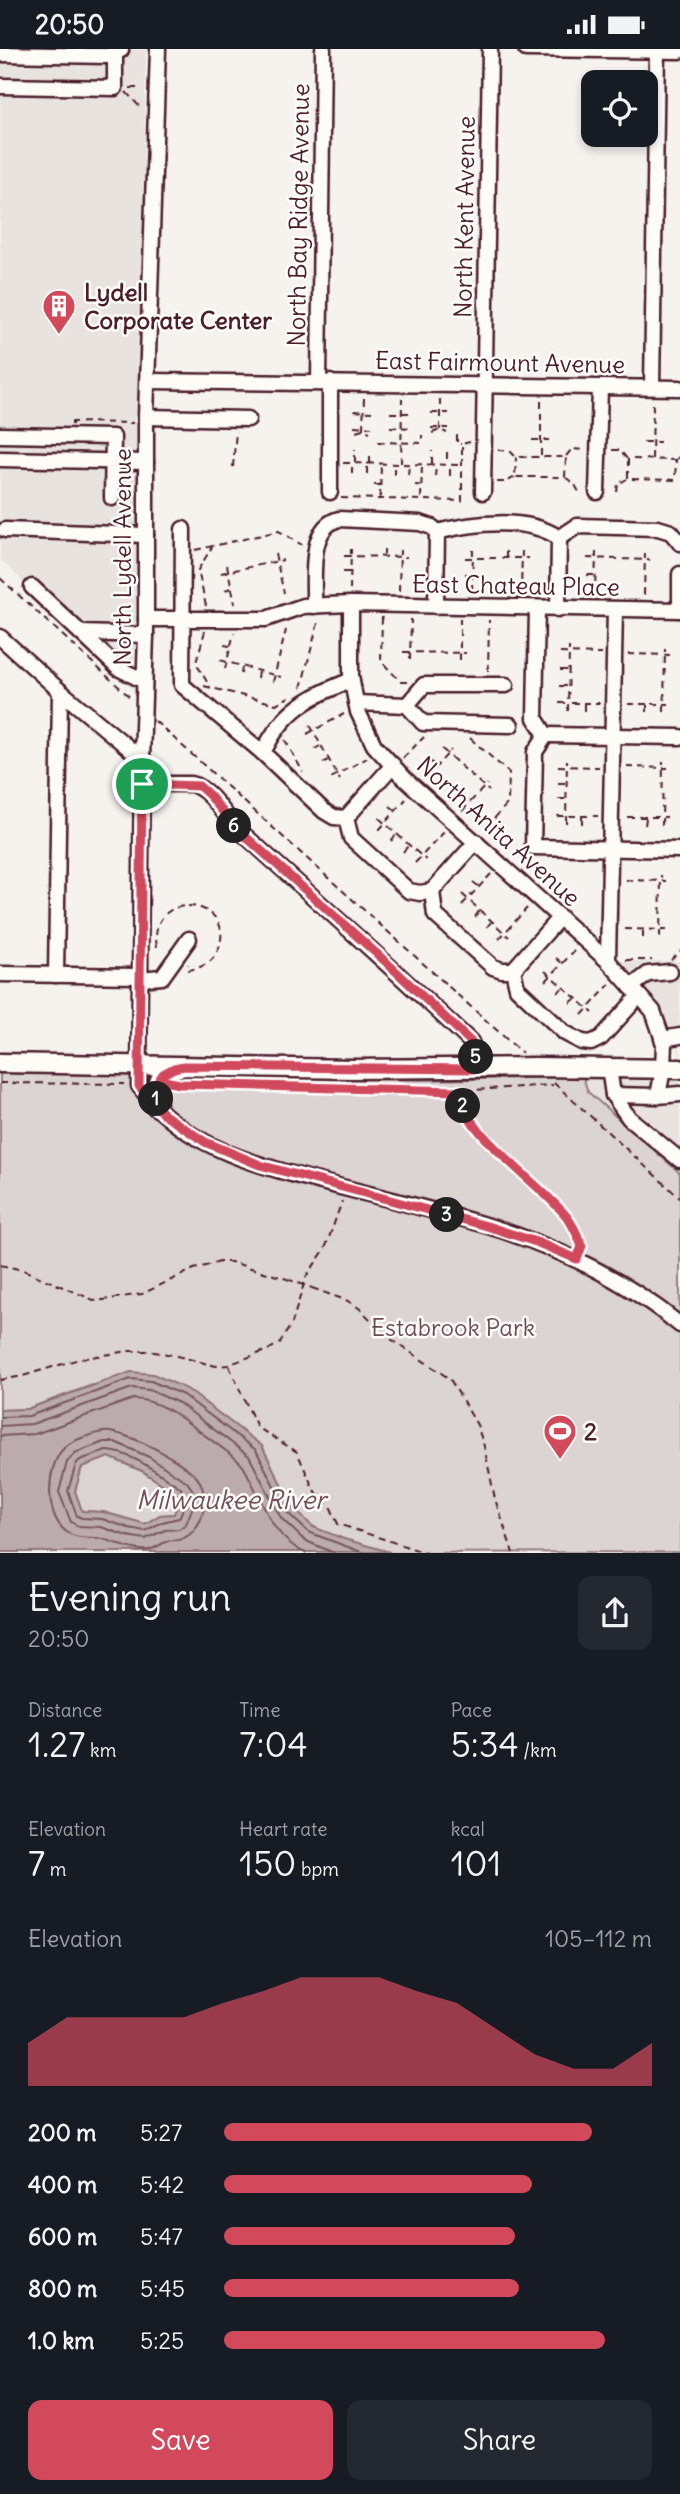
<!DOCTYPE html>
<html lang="en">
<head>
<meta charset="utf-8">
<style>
  body { margin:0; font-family:Delius,sans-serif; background:#242831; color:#f1f3f6; height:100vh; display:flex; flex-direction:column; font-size:26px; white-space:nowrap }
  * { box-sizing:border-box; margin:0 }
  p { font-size:23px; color:#9ea1a6 }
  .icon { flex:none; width:38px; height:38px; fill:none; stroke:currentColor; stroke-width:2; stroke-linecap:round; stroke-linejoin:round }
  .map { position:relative; height:1504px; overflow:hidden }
  .side { display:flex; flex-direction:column; background:#171b24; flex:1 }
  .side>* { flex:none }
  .tools { position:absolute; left:581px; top:21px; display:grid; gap:14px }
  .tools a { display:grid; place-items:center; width:77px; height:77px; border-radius:14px; background:#171b24; box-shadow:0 4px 10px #0003; font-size:35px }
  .pin { position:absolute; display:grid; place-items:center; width:60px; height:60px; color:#fff; margin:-30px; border:4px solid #fff; border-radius:50%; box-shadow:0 2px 7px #0007 }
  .km { position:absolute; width:35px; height:35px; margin:-18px; border-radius:50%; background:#222; color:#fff; font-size:19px; line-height:35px; text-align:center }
  .round { display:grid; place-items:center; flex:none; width:74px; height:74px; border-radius:14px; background:#242831 }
  .summary { display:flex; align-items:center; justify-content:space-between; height:119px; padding:0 28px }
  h1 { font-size:38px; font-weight:600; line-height:52px }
  .figures { display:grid; grid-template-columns:repeat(3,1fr); gap:10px; height:119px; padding:7px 28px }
  .figures div { display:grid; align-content:center }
  .figures b { font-size:35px; font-weight:600 }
  .figures small { font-size:19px; font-weight:400 }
  .figures p { font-size:19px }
  .chart { height:196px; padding:14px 28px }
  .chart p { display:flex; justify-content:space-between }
  .chart svg { width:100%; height:126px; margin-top:7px; fill:#d1495b; opacity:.7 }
  .action { display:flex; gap:14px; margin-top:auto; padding:14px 28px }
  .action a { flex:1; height:80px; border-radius:14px; background:#d1495b; color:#fff; font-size:28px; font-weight:600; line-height:80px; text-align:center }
  .action a+a { background:#242831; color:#f1f3f6 }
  ul { padding:0 28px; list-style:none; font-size:23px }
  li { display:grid; grid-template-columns:112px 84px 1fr; align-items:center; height:52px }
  li i { height:18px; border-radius:9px; background:#d1495b }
  .status { display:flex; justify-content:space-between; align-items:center; height:49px; padding:0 35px; background:#171b24; direction:ltr }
  .status svg { height:19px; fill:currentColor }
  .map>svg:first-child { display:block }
</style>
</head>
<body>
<div class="status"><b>20:50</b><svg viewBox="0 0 49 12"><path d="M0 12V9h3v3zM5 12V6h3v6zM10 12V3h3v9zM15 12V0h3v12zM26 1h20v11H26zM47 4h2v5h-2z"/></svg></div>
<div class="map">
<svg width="680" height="1504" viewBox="0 0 680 1504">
  <rect width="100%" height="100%" fill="#f6f3ef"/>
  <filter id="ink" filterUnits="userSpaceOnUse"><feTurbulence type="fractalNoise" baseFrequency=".0143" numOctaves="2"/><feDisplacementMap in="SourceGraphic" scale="14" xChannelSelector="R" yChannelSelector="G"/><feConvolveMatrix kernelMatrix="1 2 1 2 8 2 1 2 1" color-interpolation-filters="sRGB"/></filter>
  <g filter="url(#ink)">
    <g fill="#e9e3e0">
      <polygon points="0,0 146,0 135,643 0,510"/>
      <polygon points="620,912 680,912 680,1013 678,1001 661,959"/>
      <polygon points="583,1028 680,1031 680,1124 588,1042"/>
    </g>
    <g fill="#dcd4d2" stroke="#937a7e" stroke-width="2">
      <path d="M0 1024 423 1031 583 1028 588 1043 680 1124V1503L390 1504C358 1494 315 1488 293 1460 281 1443 271 1416 262 1397L92 1336 27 1360 0 1361Z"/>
      <polygon points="109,1408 142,1422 177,1445 179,1454 174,1465 160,1466 145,1475 103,1463 82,1462 75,1442 82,1418"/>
    </g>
    <path fill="#bbabac" stroke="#8e7378" stroke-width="2" fill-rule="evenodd" d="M131 1323 153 1325 187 1340 262 1397 293 1459 313 1478 344 1490 390 1503H0V1361L27 1360ZM109 1408 142 1422 177 1445 178 1454 174 1465 160 1466 145 1475 103 1463 82 1462 75 1442 82 1418Z"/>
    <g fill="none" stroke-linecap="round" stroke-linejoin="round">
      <g stroke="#77575f" stroke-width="2">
        <polyline points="0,1368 29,1367 131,1330 151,1332 183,1346 256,1401 287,1463 308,1483 364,1504"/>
        <polyline points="0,1377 32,1375 132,1339 149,1341 179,1354 249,1407 281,1469 304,1491 334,1504"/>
        <path d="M103 1383C124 1380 191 1415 200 1433 206 1445 205 1458 201 1470 196 1480 190 1488 178 1491 175 1491 171 1491 168 1492 161 1494 156 1500 148 1501 130 1503 114 1491 97 1489 88 1488 79 1490 70 1485 44 1472 45 1418 64 1399 73 1390 91 1386 103 1383Z"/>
        <path d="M0 1387 35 1385 133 1350C166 1351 192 1378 218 1396 226 1402 237 1409 243 1417 262 1448 269 1487 305 1504"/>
        <polygon points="104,1393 115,1393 149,1408 187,1433 192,1440 194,1455 186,1475 179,1480 165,1481 145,1490 127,1487 101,1478 78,1477 71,1473 59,1443 67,1413 75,1404"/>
        <path d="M106 1402C129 1401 163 1427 181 1439L185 1455 179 1469 162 1473 145 1482 129 1479 102 1470 82 1469 77 1467 68 1442 76 1415 80 1411Z"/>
      </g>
      <defs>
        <g id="minor">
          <path d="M158 0 146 368V586L142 710 139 1037C147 1046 155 1058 164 1065 206 1103 265 1118 318 1132 375 1147 432 1160 488 1177 557 1198 623 1229 680 1276"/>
          <polyline points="526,0 680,2"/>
          <polyline points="0,5 108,7 121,1"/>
          <polyline points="0,37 115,39 115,5"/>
          <polyline points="148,332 680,339"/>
          <polyline points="319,333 323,0"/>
          <polyline points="330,333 330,443"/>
          <polyline points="652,338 657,0"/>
          <polyline points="146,368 248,370"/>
          <polyline points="0,386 113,388 112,449"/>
          <polyline points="0,410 146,413"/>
          <polyline points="483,443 490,0"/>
          <polyline points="597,443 600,338"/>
          <polyline points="183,480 182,636 263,704 324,762 334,768 346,769 351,789 409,842 420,844 432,842 435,866 493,918 502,921 513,921 517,939 565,984 582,993 591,994 601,989 639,947"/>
          <polyline points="5,481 146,486"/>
          <polyline points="32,538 118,619 144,632"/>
          <polyline points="351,555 351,628 358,663 374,696 405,730 608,912 653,962 664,994 663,1020 658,1047 613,1046 609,1019"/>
          <path d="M314 557C315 531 307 478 339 470L420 474 432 478 437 483C472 474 528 467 559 489L577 477 658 479 671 483 680 494"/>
          <polyline points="436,557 437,483"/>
          <polyline points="537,559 535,669 546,686 535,703 533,798 680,801"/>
          <polyline points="558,560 559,489"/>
          <polyline points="680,561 680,525"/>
          <polyline points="146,570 266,570 303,557 351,555 680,561"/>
          <polyline points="81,584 146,586"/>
          <polyline points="0,588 60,642 142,710"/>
          <polyline points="356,654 407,656 423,674 511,676"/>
          <polyline points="407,656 424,636 506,636"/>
          <polyline points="546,686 680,688"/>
          <path d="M263 704C283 661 310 647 352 631"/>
          <path d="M142 735H191C213 741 224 768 241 783 318 852 395 921 471 993L474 1001 476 1019"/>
          <polyline points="346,769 393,716"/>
          <polyline points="432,842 476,793"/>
          <polyline points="608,912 615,561"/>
          <polyline points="513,921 560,868"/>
          <polyline points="0,925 139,927"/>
          <polyline points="56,926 60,642"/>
          <polyline points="139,930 162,928 189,890"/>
          <polyline points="631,938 648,925 670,923"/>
          <polyline points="662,990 680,987"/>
          <polyline points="613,1046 629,1069 680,1111"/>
          <polyline points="658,1047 680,1045"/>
        </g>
        <g id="major">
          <polyline points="0,1014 353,1020 536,1018 680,1020"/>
          <path d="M157 1058C155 1037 158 1022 181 1018"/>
        </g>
      </defs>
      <use href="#minor" stroke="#4a1f2b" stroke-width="19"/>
      <use href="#major" stroke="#4a1f2b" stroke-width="23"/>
      <g stroke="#4a1f2b" stroke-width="2" stroke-dasharray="7 5" stroke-linecap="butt">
        <polyline points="130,39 139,39"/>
        <polyline points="126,43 139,57"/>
        <polyline points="354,362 372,363"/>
        <polyline points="390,364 413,364"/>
        <polyline points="431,364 449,364"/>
        <polyline points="72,376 72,373 133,374"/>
        <polyline points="354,377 372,378"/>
        <polyline points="390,378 413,379"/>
        <polyline points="431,379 448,379"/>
        <polyline points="363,380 364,349"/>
        <polyline points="440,381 440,350"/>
        <polyline points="356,382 363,380 370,383"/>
        <polyline points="432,384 440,381 447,384"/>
        <polyline points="457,386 457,395 461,395"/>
        <polyline points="532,391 549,391"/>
        <polyline points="378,393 422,394 422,386"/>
        <polyline points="643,393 660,393"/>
        <polyline points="498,401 510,402 516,408 566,408 565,428 515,428 516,408"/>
        <polyline points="612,401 620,401 627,410"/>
        <polyline points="447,403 447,415"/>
        <polyline points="541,407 541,351"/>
        <polyline points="566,407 572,400 585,401"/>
        <polyline points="652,410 653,353"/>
        <polyline points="676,411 628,410 628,430 675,431 676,411 680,406"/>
        <polyline points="355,413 355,400"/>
        <polyline points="343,414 462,416"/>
        <polyline points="370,414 370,401"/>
        <polyline points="401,414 402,350"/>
        <polyline points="432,415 432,402"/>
        <polyline points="233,418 236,382"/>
        <polyline points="352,425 352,415"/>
        <polyline points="367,425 367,415"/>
        <polyline points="394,426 394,416"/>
        <polyline points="408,426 409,416"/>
        <polyline points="435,427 436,417"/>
        <polyline points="450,427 450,417"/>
        <polyline points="566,429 574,434 579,443"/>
        <polyline points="497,433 506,433 515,428"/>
        <polyline points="374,436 386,436"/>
        <polyline points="415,436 427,437"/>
        <polyline points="617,443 618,435 627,430"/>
        <polyline points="341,449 462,452 462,395 470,393"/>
        <polyline points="380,449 381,416"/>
        <polyline points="421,449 422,416"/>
        <polyline points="195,501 279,482 302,496"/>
        <polyline points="275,505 284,544"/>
        <polyline points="384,506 384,500"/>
        <polyline points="344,507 407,508"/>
        <polyline points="506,508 506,502"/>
        <polyline points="465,509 529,509"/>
        <polyline points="587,509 650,511"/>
        <polyline points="227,516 235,555"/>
        <polyline points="343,523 350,523"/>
        <polyline points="221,524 283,511"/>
        <polyline points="465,525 471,525"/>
        <polyline points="587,526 594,526"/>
        <polyline points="0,529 131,649"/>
        <polyline points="225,541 231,539"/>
        <polyline points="350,541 351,500"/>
        <polyline points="399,542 400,501"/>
        <polyline points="472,542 473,501"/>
        <polyline points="521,544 522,502"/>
        <polyline points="595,545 596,503"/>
        <polyline points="644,546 645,504"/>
        <polyline points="206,557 198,521 212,498"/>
        <polyline points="382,568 381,612 401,633 410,633"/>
        <polyline points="205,582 196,614 210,638"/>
        <polyline points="224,596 230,597"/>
        <polyline points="403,603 466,604"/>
        <polyline points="560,604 601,605"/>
        <polyline points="628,605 670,606"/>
        <polyline points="220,611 281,628"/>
        <polyline points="410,611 411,570"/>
        <polyline points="460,611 460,570"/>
        <polyline points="225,620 234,584"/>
        <polyline points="560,621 567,621"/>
        <polyline points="488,622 489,571"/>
        <polyline points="241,625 242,618"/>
        <polyline points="257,629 258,623"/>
        <polyline points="273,633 286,581"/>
        <polyline points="204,637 276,655 289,648"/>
        <polyline points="559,637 567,637"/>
        <polyline points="301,639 319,570"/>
        <polyline points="559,654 600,654"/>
        <polyline points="628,655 669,655"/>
        <polyline points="568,662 569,598"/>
        <polyline points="584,662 584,655"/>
        <polyline points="647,663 647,656"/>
        <polyline points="664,663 665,600"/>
        <polyline points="155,672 522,1004"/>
        <polyline points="310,676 340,731"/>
        <polyline points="307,685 344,665"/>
        <polyline points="470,689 509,724 508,754 483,782"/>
        <polyline points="285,691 303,723"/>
        <polyline points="315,700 320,697"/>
        <polyline points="442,700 489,742"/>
        <polyline points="403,709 424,688"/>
        <polyline points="430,712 436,717"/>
        <polyline points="323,714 328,711"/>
        <polyline points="558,717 599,718"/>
        <polyline points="627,718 668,719"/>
        <polyline points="331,729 367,709"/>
        <polyline points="426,729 451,701"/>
        <polyline points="558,734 565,734"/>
        <polyline points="558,750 565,750"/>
        <polyline points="390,757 395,761"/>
        <polyline points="462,762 487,735"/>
        <polyline points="557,767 598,767"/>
        <polyline points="582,768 582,775"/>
        <polyline points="627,768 667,768"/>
        <polyline points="379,769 426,811"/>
        <polyline points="566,774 567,711"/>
        <polyline points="645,776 646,769"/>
        <polyline points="662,776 663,713"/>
        <polyline points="379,781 406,750"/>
        <polyline points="391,792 396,786"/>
        <polyline points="403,803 408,797"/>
        <polyline points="415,814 444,783"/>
        <polyline points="626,831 666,832"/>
        <polyline points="473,833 478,837"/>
        <polyline points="462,845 509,888"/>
        <polyline points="462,856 491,825"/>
        <polyline points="475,868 479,862"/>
        <polyline points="487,878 491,873"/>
        <polyline points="625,880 666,881"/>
        <polyline points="643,889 643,882"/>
        <polyline points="660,889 661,826"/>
        <polyline points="499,890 527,859"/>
        <path d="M157 898C146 837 240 849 218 901 213 914 201 919 188 921V915"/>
        <polyline points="556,909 562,914"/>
        <polyline points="626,911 652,911"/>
        <polyline points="671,911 680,902"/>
        <polyline points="545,922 593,964"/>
        <polyline points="546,932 574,902"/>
        <polyline points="558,944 562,939"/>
        <polyline points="570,954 575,950"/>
        <polyline points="582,966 610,935"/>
        <polyline points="0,1034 124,1035"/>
        <polyline points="554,1034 680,1149"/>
        <polyline points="178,1035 459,1042 553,1036"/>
        <polyline points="459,1042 459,1051 484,1086 568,1169 579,1190 581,1199"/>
        <polyline points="0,1216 23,1221 96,1252 142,1245 194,1220 220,1213 231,1213 287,1230"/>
        <polyline points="312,1239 348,1252 359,1259 388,1288 450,1330 477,1376 484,1397 495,1450 513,1504"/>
        <polyline points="229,1317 257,1378 297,1403 314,1441 331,1459 338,1475 426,1504"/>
        <polyline points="0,1331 23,1327 79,1310 128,1302 148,1302 173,1306 216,1317 228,1316 268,1301 280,1294 292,1274 306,1228 325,1200 342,1152"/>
      </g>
      <use href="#minor" stroke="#fdfcf7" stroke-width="14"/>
      <use href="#major" stroke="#fdfcf7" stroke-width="18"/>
      <polyline stroke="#4a1f2b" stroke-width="2" stroke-dasharray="7 5" stroke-linecap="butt" points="287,1230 312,1239"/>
    </g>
  </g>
  <g fill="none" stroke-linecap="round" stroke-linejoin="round" filter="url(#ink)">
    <defs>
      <path id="route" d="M142 735 139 1037 157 1058 156 1041 159 1031 180 1035 459 1042C459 1080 543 1137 567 1168 573 1176 578 1187 582 1197L577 1210 536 1193 487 1177 260 1116 205 1093 163 1065 157 1058 156 1041 159 1031 163 1025 174 1019 184 1017 476 1020 474 1001 471 993 386 913 236 779 210 747 199 737 142 735"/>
    </defs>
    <use href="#route" stroke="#fff" stroke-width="14"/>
    <use href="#route" stroke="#d1495b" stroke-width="9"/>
  </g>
  <defs>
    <symbol id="building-pin" viewBox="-11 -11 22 30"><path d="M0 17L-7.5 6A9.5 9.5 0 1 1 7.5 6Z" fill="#d1495b" stroke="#fdfcf7"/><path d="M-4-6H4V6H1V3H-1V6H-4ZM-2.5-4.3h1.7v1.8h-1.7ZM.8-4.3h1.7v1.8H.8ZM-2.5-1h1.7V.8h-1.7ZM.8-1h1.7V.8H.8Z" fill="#fff"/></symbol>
    <symbol id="stadium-pin" viewBox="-11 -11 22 30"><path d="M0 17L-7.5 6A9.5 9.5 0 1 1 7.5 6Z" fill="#d1495b" stroke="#fdfcf7"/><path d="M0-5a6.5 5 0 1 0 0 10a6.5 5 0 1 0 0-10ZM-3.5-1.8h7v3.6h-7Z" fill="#fff"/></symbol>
  </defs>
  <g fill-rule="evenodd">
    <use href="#building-pin" x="40" y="238" width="38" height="52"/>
    <use href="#stadium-pin" x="541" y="1363" width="38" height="52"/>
  </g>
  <g text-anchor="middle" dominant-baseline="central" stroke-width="5" stroke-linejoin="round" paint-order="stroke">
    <g font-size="24" fill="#4a1f2b" stroke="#fdfcf7">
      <text transform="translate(298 166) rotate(-89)">North Bay Ridge Avenue</text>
      <text transform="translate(464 168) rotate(-89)">North Kent Avenue</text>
      <text transform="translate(500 313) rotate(1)">East Fairmount Avenue</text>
      <text transform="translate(122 508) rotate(-90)">North Lydell Avenue</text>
      <text transform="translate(516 536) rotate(1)">East Chateau Place</text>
      <text transform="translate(499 782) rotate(42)">North Anita Avenue</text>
    </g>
    <g font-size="24" font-weight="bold" fill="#4a1f2b" stroke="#fdfcf7" text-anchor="start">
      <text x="84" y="243">Lydell<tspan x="84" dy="28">Corporate Center</tspan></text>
      <text x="584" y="1382">2</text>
    </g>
    <g font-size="24" fill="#6e4c55" stroke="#fdfcf7">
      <text x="453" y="1278">Estabrook Park</text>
    </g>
    <g font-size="26" font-style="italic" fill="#725058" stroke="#fdfcf7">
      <text x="231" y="1450">Milwaukee River</text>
    </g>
  </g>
</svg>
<div class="tools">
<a><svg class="icon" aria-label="locate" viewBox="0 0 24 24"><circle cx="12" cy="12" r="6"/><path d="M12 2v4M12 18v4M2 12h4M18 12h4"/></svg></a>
</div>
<div class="pin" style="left:142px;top:735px;background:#1e9e55"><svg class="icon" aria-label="arrive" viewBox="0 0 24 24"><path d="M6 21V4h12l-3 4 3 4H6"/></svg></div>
<b class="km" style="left:156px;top:1050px">1</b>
<b class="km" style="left:463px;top:1057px">2</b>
<b class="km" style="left:447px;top:1166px">3</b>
<b class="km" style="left:476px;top:1008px">5</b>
<b class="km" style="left:234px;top:777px">6</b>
</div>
<section class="side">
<div class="summary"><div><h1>Evening run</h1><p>20:50</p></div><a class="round"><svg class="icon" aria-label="share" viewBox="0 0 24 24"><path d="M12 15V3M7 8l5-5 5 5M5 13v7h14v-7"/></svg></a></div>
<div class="figures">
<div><p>Distance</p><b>1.27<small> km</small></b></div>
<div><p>Time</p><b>7:04</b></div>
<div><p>Pace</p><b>5:34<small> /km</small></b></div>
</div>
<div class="figures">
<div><p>Elevation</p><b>7<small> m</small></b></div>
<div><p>Heart rate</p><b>150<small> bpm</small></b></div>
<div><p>kcal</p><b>101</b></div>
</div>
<div class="chart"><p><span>Elevation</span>105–112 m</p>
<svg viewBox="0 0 160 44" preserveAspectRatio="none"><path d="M0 44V29L10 20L20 20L30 20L40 20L50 15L60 11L70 6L80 6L90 6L100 11L110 15L120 24L130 33L140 38L150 38L160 29V44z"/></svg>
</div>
<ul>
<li><b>200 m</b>5:27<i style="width:86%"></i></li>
<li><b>400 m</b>5:42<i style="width:72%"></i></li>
<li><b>600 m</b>5:47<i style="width:68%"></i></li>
<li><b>800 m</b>5:45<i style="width:69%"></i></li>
<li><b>1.0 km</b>5:25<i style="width:89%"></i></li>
</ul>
<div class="action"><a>Save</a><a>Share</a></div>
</section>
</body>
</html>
